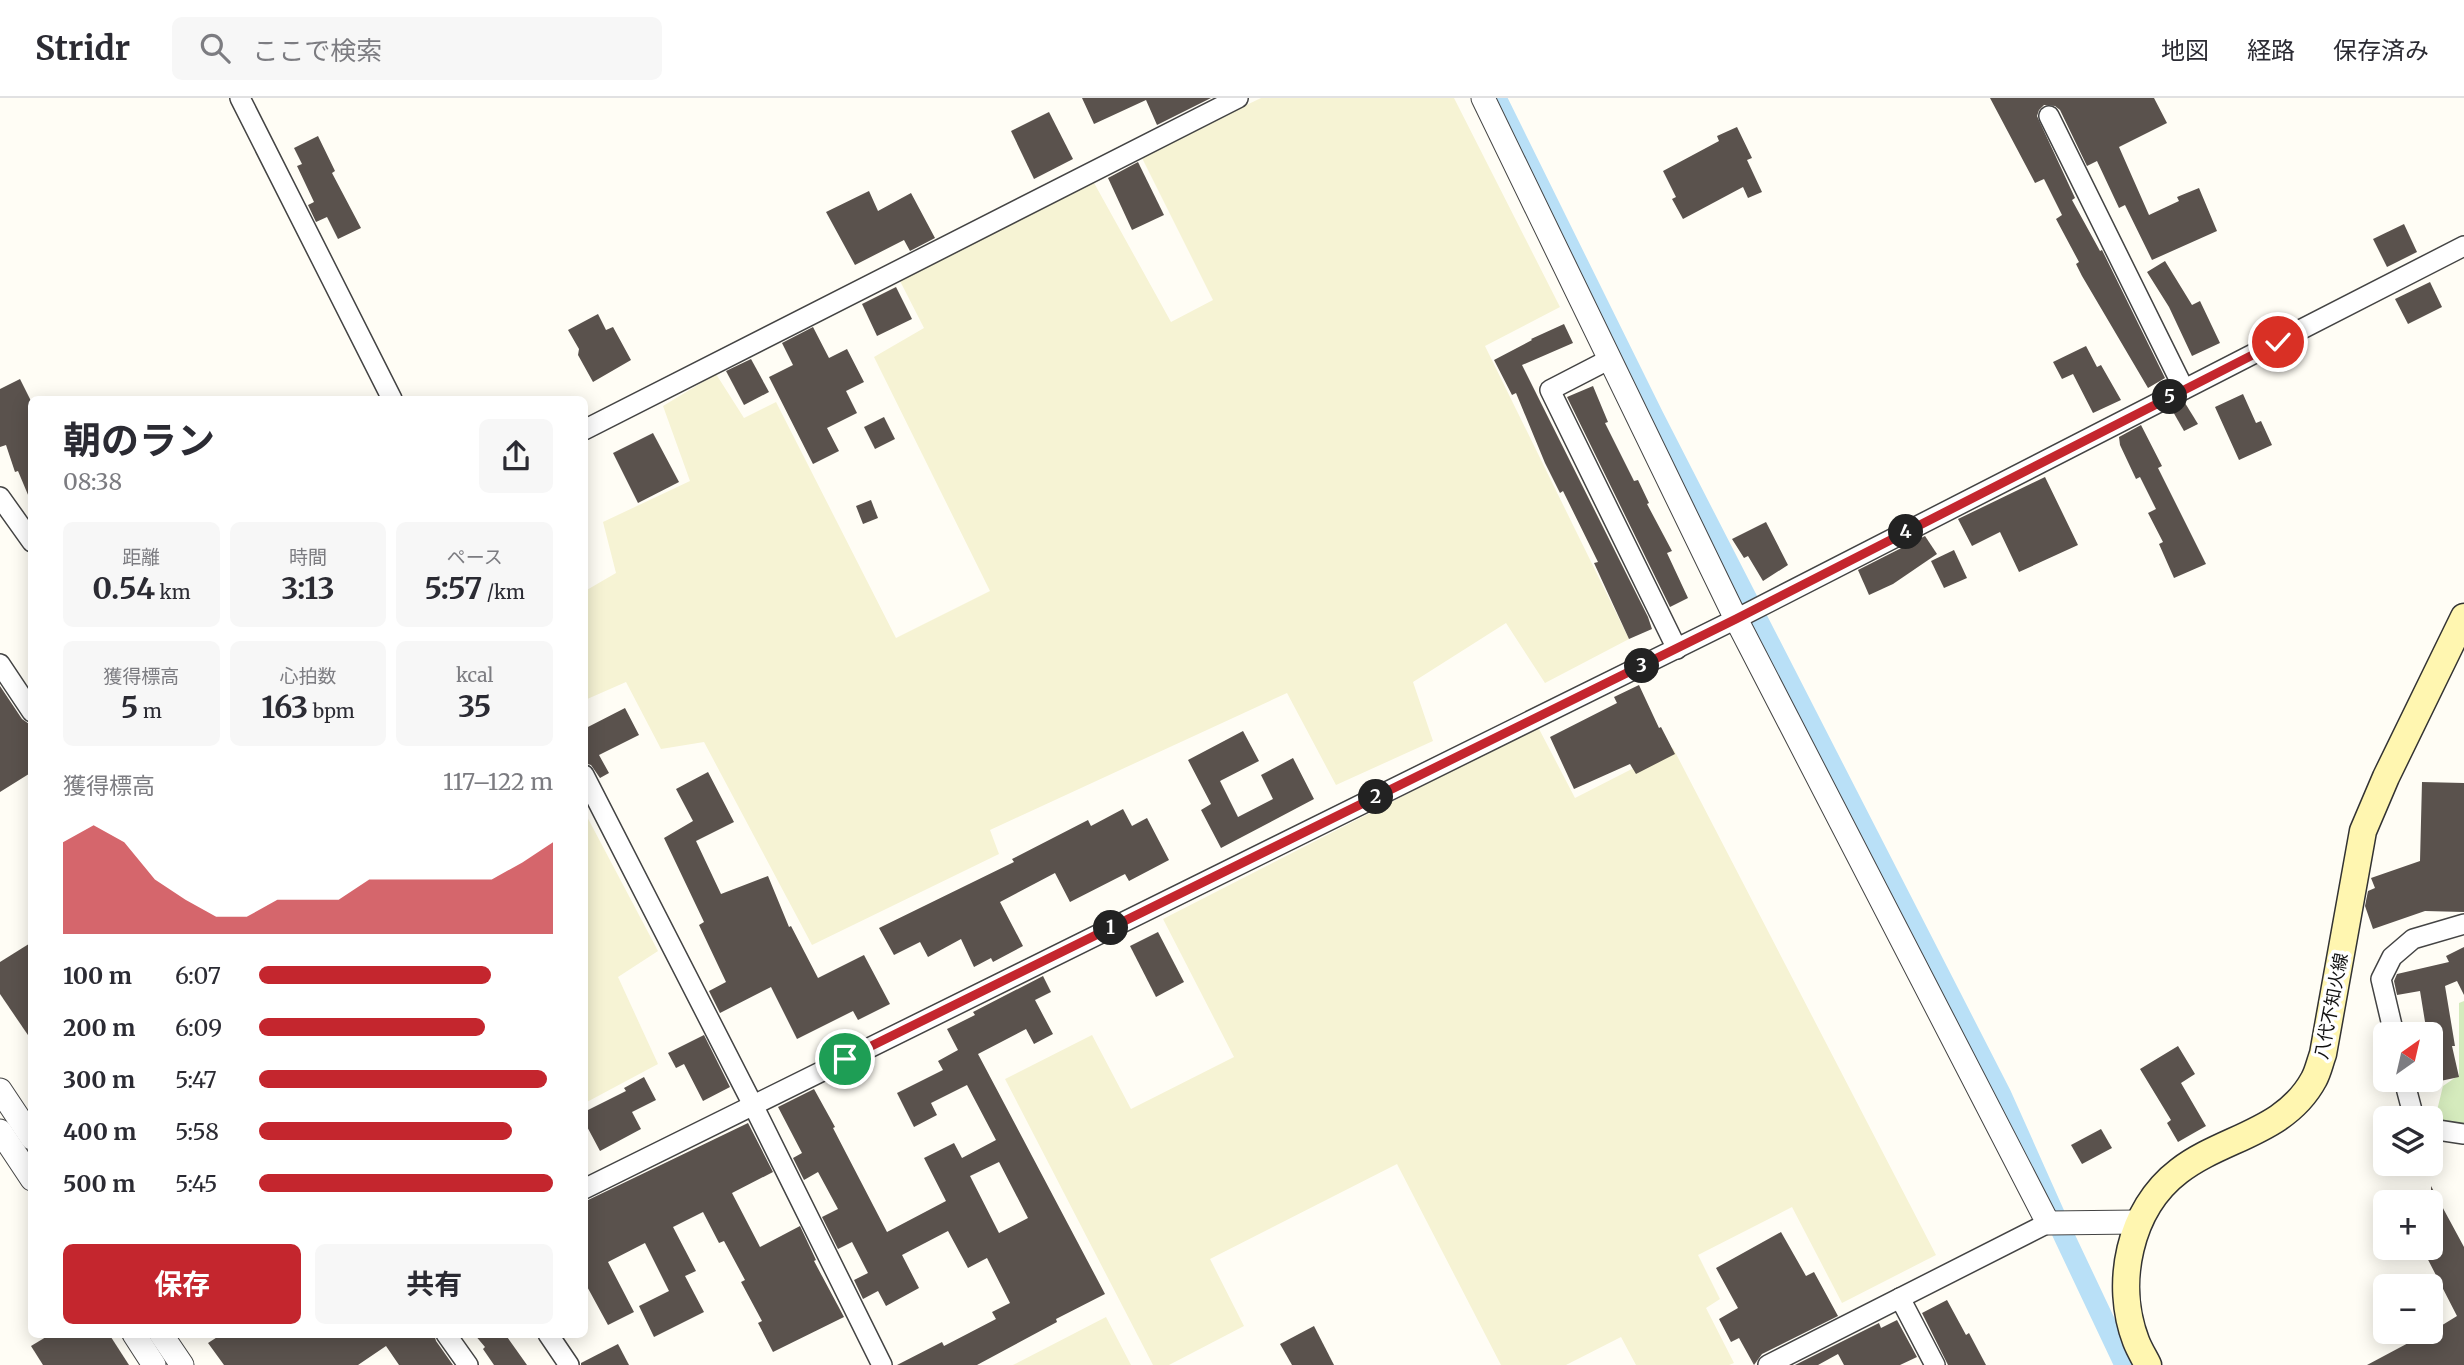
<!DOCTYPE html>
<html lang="ja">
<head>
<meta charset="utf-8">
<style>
  body { margin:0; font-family:Merriweather,"Noto Sans JP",serif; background:#f7f7f7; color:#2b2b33; height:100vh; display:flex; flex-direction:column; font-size:26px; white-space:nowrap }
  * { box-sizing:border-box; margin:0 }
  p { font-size:23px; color:#7c7c81 }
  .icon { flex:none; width:38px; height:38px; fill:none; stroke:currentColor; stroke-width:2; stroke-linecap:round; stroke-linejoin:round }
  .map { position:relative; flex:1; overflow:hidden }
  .side { position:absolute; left:28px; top:298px; width:560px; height:942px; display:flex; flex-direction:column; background:#fff; border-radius:10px; box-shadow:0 4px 18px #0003 }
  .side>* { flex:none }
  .needle { width:46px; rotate:34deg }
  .controls { position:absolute; left:2373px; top:924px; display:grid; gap:14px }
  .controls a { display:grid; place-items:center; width:70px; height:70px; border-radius:10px; background:#fff; box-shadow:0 4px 18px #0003; font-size:35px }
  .pin { position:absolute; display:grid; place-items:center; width:60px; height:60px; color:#fff; margin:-30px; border:4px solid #fff; border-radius:50%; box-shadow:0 2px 7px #0007 }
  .km { position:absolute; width:35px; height:35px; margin:-18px; border-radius:50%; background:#222; color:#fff; font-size:19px; line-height:35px; text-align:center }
  .round { display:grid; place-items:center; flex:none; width:74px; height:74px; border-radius:10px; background:#f7f7f7 }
  .overview { display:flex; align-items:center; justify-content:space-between; height:119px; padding:0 35px }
  h1 { font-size:38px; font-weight:700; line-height:52px }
  .metrics { display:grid; grid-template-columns:repeat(3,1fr); gap:10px; height:119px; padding:7px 35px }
  .metrics div { display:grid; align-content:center; border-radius:10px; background:#f7f7f7; text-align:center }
  .metrics b { font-size:30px; font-weight:700 }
  .metrics small { font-size:19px; font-weight:400 }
  .metrics p { font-size:19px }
  .chart { height:196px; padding:14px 35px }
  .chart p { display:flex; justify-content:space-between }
  .chart svg { width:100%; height:126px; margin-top:7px; fill:#c4262e; opacity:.7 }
  .cta { display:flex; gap:14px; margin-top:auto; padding:14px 35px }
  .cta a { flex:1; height:80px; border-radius:10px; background:#c4262e; color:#fff; font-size:28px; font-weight:700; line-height:80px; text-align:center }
  .cta a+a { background:#f7f7f7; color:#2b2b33 }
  ul { padding:0 35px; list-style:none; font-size:23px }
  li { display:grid; grid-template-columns:112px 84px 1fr; align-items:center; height:52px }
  li i { height:18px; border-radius:9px; background:#c4262e }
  header { display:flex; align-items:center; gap:42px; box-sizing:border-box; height:98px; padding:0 35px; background:#fff; border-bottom:2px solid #e1e1e2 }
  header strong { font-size:33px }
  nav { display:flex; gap:38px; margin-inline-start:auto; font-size:24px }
  .search { width:490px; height:63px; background:#f7f7f7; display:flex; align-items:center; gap:18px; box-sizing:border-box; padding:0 24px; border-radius:10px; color:#7c7c81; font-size:26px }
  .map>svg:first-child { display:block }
</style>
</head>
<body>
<header>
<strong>Stridr</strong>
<div class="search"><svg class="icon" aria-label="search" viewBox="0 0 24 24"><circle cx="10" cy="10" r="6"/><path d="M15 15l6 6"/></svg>ここで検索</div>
<nav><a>地図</a><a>経路</a><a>保存済み</a></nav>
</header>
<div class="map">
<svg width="2464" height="1267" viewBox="0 0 2464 1267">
  <rect width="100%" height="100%" fill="#fffdf5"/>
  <g fill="#f6f3d4">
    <polygon points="1261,0 1454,0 1560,209 1485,248 1629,541 1545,585 1506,525 1413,584 1433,643 1336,687 1287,595 990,732 999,756 812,847 704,644 661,651 626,584 585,602 585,493 616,475 603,424 690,383 663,308 716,276 744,320 776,304 896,540 990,493 874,259 924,230 899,181 1093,83 1171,224 1213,202 1141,58"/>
    <polygon points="1538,629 1575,700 1673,650 1936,1157 1842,1205 1792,1109 1698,1157 1720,1201 1706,1210 1734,1265 1729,1267 1636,1267 1621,1239 1566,1267 1501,1267 1397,1066 1210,1161 1244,1228 1169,1267 1153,1267 1005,981 1092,937 1131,1011 1234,959 1163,821"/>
    <polygon points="584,713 658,853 618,879 658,966 585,1005"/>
    <polygon points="1106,1219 1131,1267 1013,1267"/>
  </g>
  <polygon fill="#d5ebbd" points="2464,903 2464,1028 2433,1029 2443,988 2459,977 2459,905"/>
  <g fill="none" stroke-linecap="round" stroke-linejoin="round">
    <polyline stroke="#b9e0f7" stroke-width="21" points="1496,0 1653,318 2001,997 2064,1138 2125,1267"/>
  </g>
  <g fill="#5a524d" fill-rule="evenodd">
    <polygon points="1082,0 1211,0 1157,27 1146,2 1094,26"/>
    <polygon points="1990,0 2154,0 2167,25 2119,49 2149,117 2179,103 2177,99 2199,90 2217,133 2152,162 2125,107 2119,110 2097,63 2087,68 2060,12 2055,8 2044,7 2039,12 2037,18 2075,100 2072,102 2100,153 2102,152 2165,280 2148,290 2082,178 2076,166 2079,164 2056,121 2062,117 2044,81 2035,85"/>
    <polygon points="1049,14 1073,61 1034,81 1011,33"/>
    <polygon points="1737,29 1752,60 1747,62 1762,94 1748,100 1743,89 1683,121 1672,101 1676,99 1663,73 1719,43 1717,38"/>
    <polygon points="318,38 335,73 332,75 361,130 338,141 327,119 316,124 308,107 314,104 297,68 302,66 294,50"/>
    <polygon points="1138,64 1164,117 1132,132 1108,80"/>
    <polygon points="869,93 878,113 911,95 935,140 910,153 904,142 855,167 826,114"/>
    <polygon points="2404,126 2417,154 2387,169 2373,141"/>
    <polygon points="2165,163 2192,207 2200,203 2220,245 2192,258 2169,209 2147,174"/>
    <polygon points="2430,184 2442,209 2408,226 2395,201"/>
    <polygon points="896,189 912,221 877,238 862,206"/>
    <polygon points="598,216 606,232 613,229 631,262 593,284 578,257 579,251 568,232"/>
    <polygon points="1564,226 1573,245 1522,267 1648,519 1652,531 1629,541 1594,465 1598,464 1563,393 1560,395 1545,365 1516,295 1512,297 1494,262 1532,242 1531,241"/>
    <polygon points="813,229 829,260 847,251 864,284 846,293 857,315 827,330 839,353 813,366 769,279 793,267 782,245"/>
    <polygon points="2086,248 2097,269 2101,267 2121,302 2093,315 2073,276 2062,281 2053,264"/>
    <polygon points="751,261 769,294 744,307 726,273"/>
    <polygon points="20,281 32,305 31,404 18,373 15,374 6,347 0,349 0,291"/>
    <polygon points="1593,288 1608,324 1605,325 1634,383 1638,382 1649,405 1647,406 1672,453 1667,455 1688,500 1670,509 1567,299"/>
    <polygon points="2243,296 2256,325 2261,323 2272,347 2239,362 2215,309"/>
    <polygon points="2185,305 2198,326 2184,333 2172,312"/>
    <polygon points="884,319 895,341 875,351 864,329"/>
    <polygon points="2141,327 2162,368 2158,370 2206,466 2174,480 2159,446 2163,444 2148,415 2156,411 2140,379 2136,381 2120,347 2119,339"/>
    <polygon points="653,335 679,384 638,405 613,355"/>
    <polygon points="2045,379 2078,447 2019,474 2000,434 1972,448 1958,421"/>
    <polygon points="871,402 878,420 863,426 856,408"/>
    <polygon points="1766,424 1788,467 1763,483 1748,458 1744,460 1732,441"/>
    <polygon points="1925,438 1937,456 1893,486 1869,497 1858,472"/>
    <polygon points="1954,452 1967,480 1944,490 1931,463"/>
    <polygon points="1639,587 1659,630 1661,629 1675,656 1636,676 1630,666 1574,691 1550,639 1617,605 1614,599"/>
    <polygon points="0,588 22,621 32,628 32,674 0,694"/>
    <polygon points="625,610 639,637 599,657 609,675 600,680 591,667 584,665 584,631"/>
    <polygon points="1243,633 1259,663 1220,683 1238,719 1273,701 1261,677 1293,660 1314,701 1221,750 1201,712 1211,706 1188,662"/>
    <polygon points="708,674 734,724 696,743 721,796 768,778 789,829 791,828 818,880 864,857 890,906 858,922 853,913 797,941 771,889 720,915 709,893 726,884 699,827 704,824 664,740 693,723 676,691"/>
    <polygon points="2422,684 2464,685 2464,814 2425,813 2373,831 2365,808 2368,793 2375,790 2371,780 2420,763"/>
    <polygon points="1123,711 1132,728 1147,720 1169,762 1129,783 1125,776 1070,804 1055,775 1000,804 1023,848 993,864 991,860 974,869 961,841 928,859 920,844 894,857 879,830 1014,764 1012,761 1088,722 1091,728"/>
    <polygon points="1158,834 1184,884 1156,899 1130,848"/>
    <polygon points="32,844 32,943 0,896 0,864"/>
    <polygon points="2464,849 2464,897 2457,883 2445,888 2455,948 2452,948 2459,979 2431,985 2431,936 2427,936 2420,893 2397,897 2394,883 2397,876 2449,864 2446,858"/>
    <path d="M1043 878 1051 894 1035 902 1053 936 1034 946 1026 931 978 956 1105 1196 1056 1221 1057 1224 977 1267H897L942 1244 944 1248 996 1221 992 1214 1010 1205 987 1160 968 1170 948 1133 902 1157 919 1190 886 1208 878 1193 863 1201 854 1182 868 1175 852 1144 838 1151 822 1119 838 1111 818 1074 804 1082 793 1060 802 1055 778 1009 814 991 835 1029 833 1030 887 1134 946 1103 924 1060 954 1045 962 1060 996 1042 967 987 931 1005 937 1017 914 1029 897 995 943 972 938 963 958 952 947 931 975 917 973 914ZM999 1064 1028 1120 999 1135 970 1078Z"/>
    <polygon points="704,937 730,989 703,1003 684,966 676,970 668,955"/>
    <polygon points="2178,948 2195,976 2181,985 2206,1028 2178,1044 2167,1025 2171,1022 2140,971"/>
    <polygon points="644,979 656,1002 632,1014 641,1031 600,1053 584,1023 584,1014 626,993 624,990"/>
    <polygon points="748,1025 773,1074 732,1095 760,1149 800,1128 816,1162 814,1163 844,1219 773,1254 758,1225 762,1223 741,1184 745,1182 724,1143 719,1145 703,1114 673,1129 696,1173 685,1178 704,1214 654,1239 639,1208 669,1193 645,1145 608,1164 634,1214 608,1227 584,1183 584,1104"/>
    <polygon points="2101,1031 2112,1050 2082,1066 2071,1047"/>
    <polygon points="2431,1088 2464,1149 2464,1267 2367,1267 2412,1243 2407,1234 2431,1234 2457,1218 2422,1150 2431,1150"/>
    <polygon points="1781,1134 1806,1178 1814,1174 1838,1218 1762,1256 1754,1267 1739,1240 1731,1244 1719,1221 1738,1210 1716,1170"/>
    <polygon points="1947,1202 1966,1237 1969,1235 1986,1267 1948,1267 1922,1215"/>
    <polygon points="1897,1222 1917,1259 1900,1267 1844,1267 1838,1256 1818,1267 1795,1267 1879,1225 1881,1230"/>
    <polygon points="1314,1228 1334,1267 1292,1267 1280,1246"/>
    <polygon points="51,1236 109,1236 129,1267 43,1267 31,1248"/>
    <polygon points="222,1236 434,1236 436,1243 453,1267 399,1267 386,1248 358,1267 224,1267 208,1245"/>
    <polygon points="474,1236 505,1236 527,1267 494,1267 483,1251 485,1249"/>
    <polygon points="618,1246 629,1267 581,1267 581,1265"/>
  </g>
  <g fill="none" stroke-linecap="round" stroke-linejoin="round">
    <defs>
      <g id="minor">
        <polyline points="240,0 392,301"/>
        <polyline points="2049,18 2184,291"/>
        <polyline points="1610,261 1550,292 1677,551"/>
        <polyline points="584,332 1238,0"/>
        <polyline points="0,399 32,444"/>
        <polyline points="0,566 32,614"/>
        <polyline points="584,677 753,1007 882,1267"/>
        <polyline points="2394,936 2381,881 2392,859 2413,841 2464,826"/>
        <polyline points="2404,982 2414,1020"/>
        <polyline points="2431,1031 2464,1036"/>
        <polyline points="584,1091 1736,521 2464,148"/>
        <polyline points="1900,1200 1935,1267"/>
        <polyline points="446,1236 468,1267"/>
        <polyline points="548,1236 569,1267"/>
        <polyline points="1768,1267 2048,1125"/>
      </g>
      <g id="tertiary">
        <polyline points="1483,0 1736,521 2048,1125 2138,1124"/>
        <polyline points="0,992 32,1040"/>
        <polyline points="0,1033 32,1081"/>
        <polyline points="134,1236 154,1267"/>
        <polyline points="161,1236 182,1267"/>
      </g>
      <path id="secondary" d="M2148 1267C2144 1259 2139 1251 2136 1243 2114 1186 2129 1111 2179 1073 2223 1039 2285 1035 2314 981 2318 974 2320 964 2323 956L2363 733 2386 679 2464 519"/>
    </defs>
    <use href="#minor" stroke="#444" stroke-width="22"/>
    <use href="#tertiary" stroke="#444" stroke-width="25"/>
    <use href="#secondary" stroke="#333" stroke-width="29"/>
    <use href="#minor" stroke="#fff" stroke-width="19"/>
    <use href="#tertiary" stroke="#fff" stroke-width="23"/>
    <use href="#secondary" stroke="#fff6b0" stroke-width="26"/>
  </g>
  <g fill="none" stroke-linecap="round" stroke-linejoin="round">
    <defs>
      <polyline id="route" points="845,961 1736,521 2278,244"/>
    </defs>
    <use href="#route" stroke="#fff" stroke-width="14"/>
    <use href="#route" stroke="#c4262e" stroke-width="9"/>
  </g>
  <g text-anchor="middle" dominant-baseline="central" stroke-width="7" stroke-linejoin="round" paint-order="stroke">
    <g font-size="18" fill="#111" stroke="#fff">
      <text transform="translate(2331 908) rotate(-79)">八代不知火線</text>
    </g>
  </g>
</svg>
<div class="controls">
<a><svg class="needle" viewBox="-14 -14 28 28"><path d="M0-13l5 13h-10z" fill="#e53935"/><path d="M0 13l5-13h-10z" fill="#7c7c81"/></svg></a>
<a><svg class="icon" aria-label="layers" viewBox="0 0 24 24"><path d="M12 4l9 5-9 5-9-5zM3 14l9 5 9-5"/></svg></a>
<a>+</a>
<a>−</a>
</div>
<div class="pin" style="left:845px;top:961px;background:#1e9e55"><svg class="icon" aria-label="arrive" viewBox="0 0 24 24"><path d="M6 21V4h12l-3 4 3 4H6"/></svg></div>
<div class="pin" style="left:2278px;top:244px;background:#d93025"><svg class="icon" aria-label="check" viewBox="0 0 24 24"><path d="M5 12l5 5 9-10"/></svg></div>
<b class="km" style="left:1111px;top:830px">1</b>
<b class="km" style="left:1376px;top:699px">2</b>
<b class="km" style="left:1642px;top:568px">3</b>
<b class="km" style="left:1906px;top:434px">4</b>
<b class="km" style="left:2170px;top:299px">5</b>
<section class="side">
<div class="overview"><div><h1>朝のラン</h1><p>08:38</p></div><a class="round"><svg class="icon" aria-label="share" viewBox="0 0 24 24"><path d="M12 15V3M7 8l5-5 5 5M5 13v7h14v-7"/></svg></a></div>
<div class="metrics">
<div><p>距離</p><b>0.54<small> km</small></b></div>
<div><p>時間</p><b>3:13</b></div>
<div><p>ペース</p><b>5:57<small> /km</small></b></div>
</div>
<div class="metrics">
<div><p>獲得標高</p><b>5<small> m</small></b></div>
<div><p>心拍数</p><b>163<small> bpm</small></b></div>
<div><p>kcal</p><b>35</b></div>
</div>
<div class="chart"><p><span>獲得標高</span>117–122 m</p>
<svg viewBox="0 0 160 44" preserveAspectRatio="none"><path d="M0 44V12L10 6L20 12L30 25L40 32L50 38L60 38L70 32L80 32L90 32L100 25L110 25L120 25L130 25L140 25L150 19L160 12V44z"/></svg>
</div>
<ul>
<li><b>100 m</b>6:07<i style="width:79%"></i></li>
<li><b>200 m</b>6:09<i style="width:77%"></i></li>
<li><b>300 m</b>5:47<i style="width:98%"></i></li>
<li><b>400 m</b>5:58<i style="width:86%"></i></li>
<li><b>500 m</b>5:45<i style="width:100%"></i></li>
</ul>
<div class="cta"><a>保存</a><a>共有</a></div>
</section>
</div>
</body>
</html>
